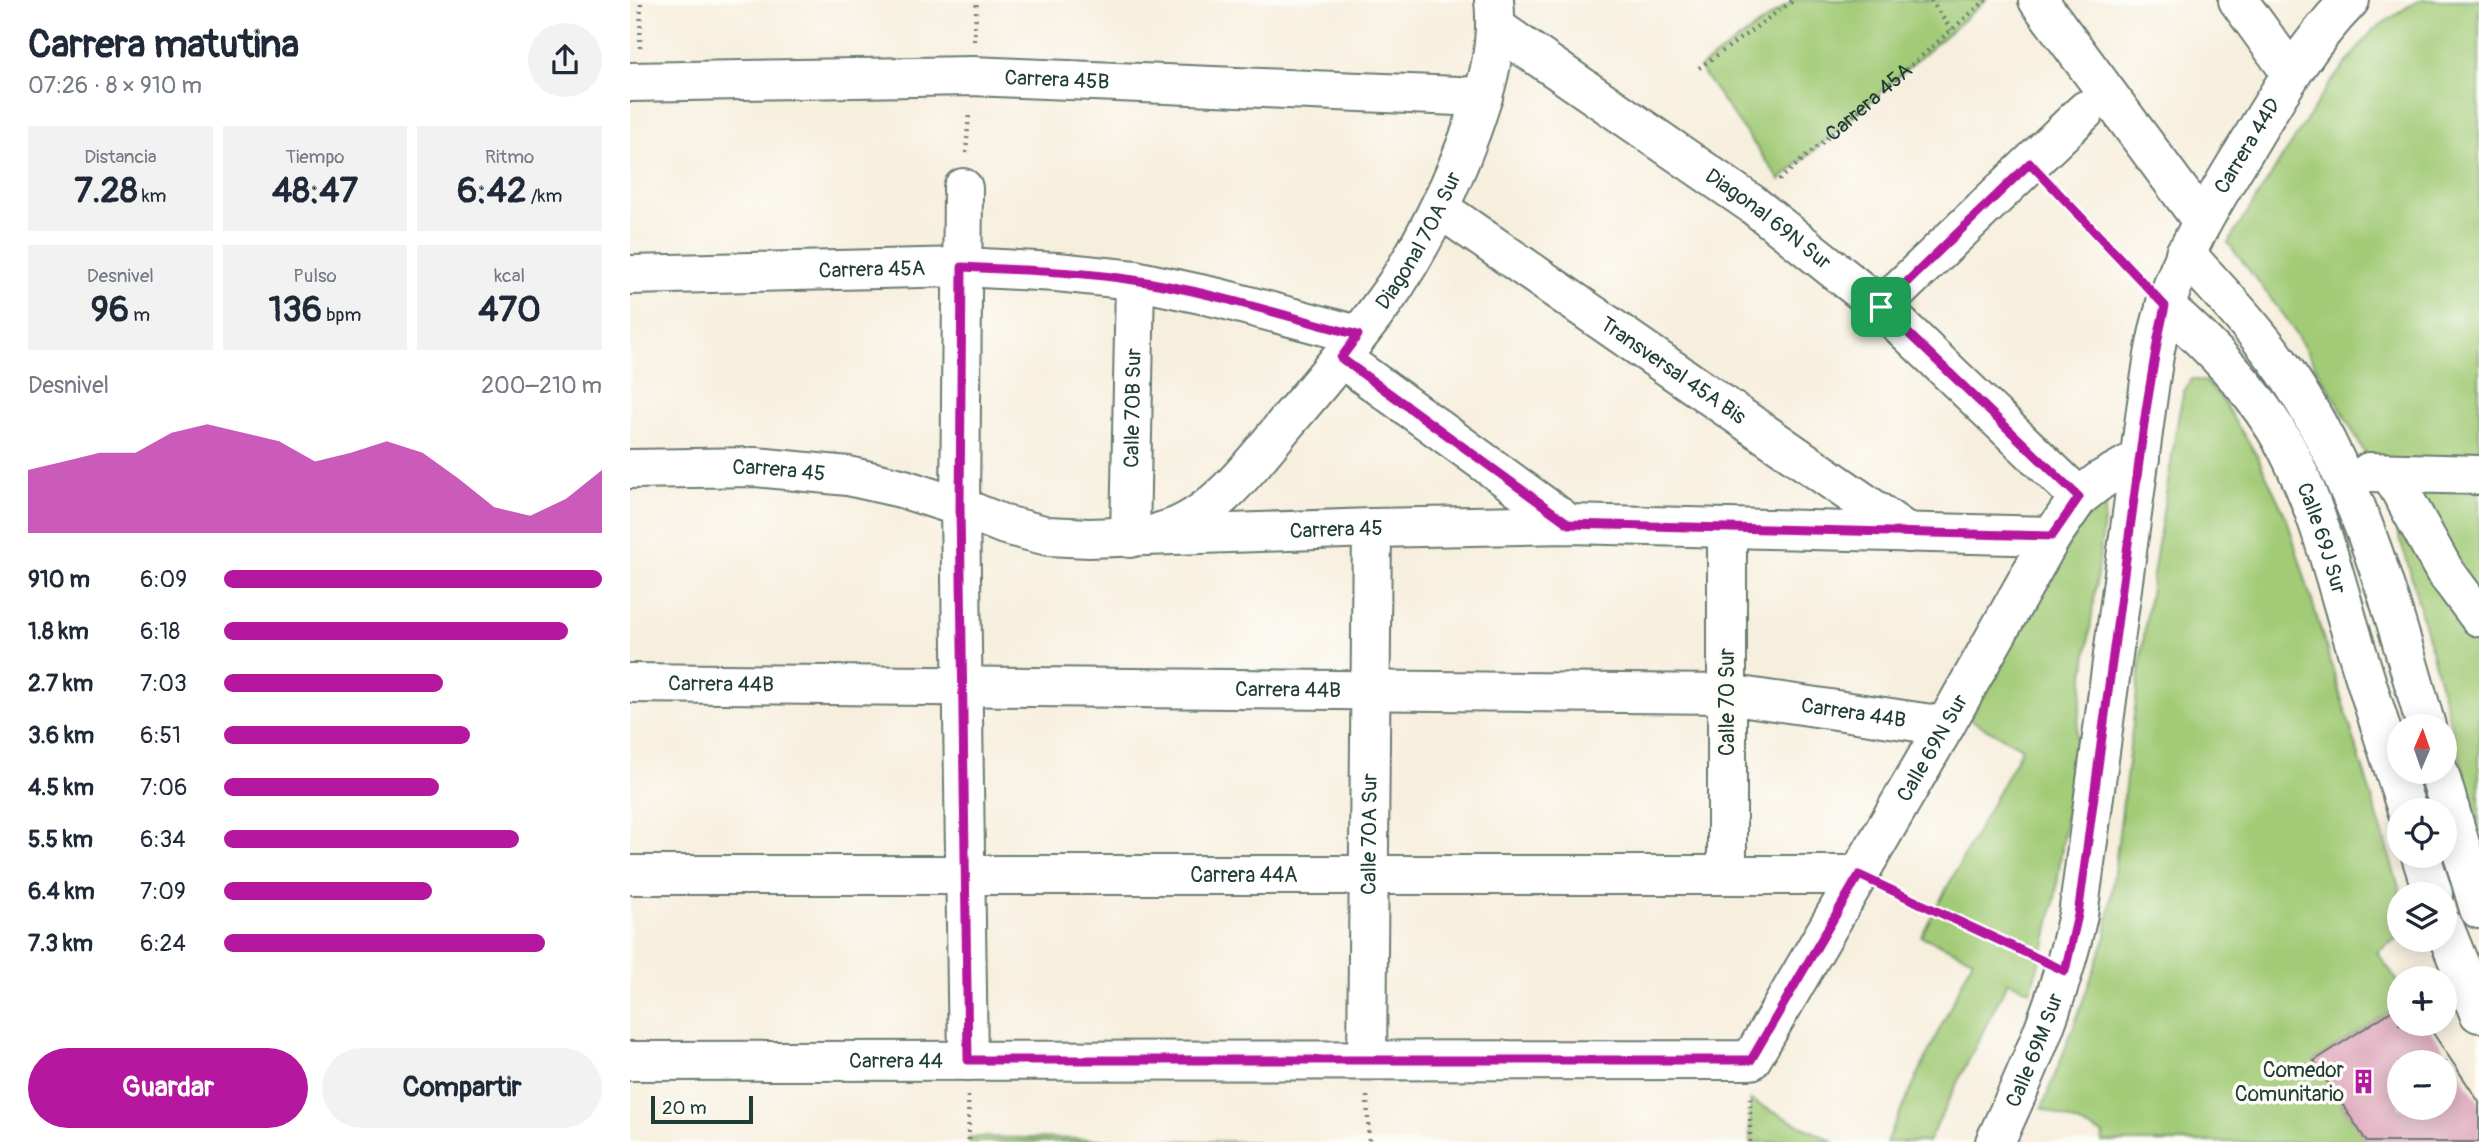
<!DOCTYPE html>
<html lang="es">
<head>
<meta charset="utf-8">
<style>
  body { margin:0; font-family:Pangolin,sans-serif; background:#f2f2f3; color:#1f2937; height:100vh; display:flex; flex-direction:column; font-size:26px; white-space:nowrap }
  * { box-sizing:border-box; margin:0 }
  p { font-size:23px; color:#747a83 }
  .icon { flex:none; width:38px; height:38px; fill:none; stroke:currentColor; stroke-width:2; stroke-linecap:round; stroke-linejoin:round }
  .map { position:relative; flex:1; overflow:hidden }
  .side { display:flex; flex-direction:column; background:#fff; width:630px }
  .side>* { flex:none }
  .needle { width:46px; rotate:2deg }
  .fabs { position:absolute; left:1757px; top:714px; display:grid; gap:14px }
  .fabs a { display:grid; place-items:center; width:70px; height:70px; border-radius:50%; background:#fff; box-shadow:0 4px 18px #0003; font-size:35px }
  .scale { position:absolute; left:21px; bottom:18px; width:102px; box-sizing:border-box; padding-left:7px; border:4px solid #1f3d34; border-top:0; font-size:19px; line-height:24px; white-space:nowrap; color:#1f3d34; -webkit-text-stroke:5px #fdfcf7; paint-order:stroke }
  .pin { position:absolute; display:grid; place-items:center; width:60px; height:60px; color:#fff; margin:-30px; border-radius:14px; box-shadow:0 4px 10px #0006 }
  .round { display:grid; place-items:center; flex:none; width:74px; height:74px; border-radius:37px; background:#f2f2f3 }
  .head { display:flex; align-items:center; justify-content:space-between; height:119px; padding:0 28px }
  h1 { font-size:38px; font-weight:700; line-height:52px }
  .stats { display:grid; grid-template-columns:repeat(3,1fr); gap:10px; height:119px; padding:7px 28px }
  .stats div { display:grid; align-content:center; border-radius:0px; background:#f2f2f3; text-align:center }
  .stats b { font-size:35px; font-weight:700 }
  .stats small { font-size:19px; font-weight:400 }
  .stats p { font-size:19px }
  .chart { height:196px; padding:14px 28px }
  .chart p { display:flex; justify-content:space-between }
  .chart svg { width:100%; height:126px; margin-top:7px; fill:#b5179e; opacity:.7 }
  .cta { display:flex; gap:14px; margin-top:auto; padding:14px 28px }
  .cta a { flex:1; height:80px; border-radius:42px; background:#b5179e; color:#fff; font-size:28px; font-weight:700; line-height:80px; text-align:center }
  .cta a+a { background:#f2f2f3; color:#1f2937 }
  ul { padding:0 28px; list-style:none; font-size:23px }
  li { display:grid; grid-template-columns:112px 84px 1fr; align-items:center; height:52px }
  li i { height:18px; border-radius:9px; background:#b5179e }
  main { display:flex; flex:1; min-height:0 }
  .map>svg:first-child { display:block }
</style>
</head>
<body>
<main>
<section class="side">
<div class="head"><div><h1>Carrera matutina</h1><p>07:26 · 8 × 910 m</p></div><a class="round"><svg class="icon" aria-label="share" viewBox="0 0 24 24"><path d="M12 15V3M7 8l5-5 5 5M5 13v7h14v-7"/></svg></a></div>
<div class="stats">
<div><p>Distancia</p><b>7.28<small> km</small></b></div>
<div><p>Tiempo</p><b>48:47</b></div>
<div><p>Ritmo</p><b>6:42<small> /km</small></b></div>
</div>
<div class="stats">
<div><p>Desnivel</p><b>96<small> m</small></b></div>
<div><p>Pulso</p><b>136<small> bpm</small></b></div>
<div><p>kcal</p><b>470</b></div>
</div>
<div class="chart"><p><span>Desnivel</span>200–210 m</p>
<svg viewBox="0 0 160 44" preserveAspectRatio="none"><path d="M0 44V22L10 19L20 16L30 16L40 9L50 6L60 9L70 12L80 19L90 16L100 12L110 16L120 25L130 35L140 38L150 32L160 22V44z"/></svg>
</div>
<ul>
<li><b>910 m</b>6:09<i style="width:100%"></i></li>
<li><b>1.8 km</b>6:18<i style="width:91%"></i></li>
<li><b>2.7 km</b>7:03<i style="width:58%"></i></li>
<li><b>3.6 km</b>6:51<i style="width:65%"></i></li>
<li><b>4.5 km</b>7:06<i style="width:57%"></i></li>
<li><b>5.5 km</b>6:34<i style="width:78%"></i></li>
<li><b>6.4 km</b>7:09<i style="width:55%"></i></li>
<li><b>7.3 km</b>6:24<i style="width:85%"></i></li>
</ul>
<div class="cta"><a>Guardar</a><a>Compartir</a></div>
</section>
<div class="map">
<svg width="1849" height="1142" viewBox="0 0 1849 1142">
  <rect width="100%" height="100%" fill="#fdfcf7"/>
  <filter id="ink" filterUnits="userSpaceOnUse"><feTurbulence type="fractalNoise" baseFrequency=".0143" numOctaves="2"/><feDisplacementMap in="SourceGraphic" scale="14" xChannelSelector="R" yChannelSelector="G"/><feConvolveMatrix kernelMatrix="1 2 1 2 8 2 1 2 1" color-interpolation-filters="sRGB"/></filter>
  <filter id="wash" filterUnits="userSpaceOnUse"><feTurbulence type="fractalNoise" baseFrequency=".00686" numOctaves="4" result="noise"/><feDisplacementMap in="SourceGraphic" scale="28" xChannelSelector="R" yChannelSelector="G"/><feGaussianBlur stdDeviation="1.57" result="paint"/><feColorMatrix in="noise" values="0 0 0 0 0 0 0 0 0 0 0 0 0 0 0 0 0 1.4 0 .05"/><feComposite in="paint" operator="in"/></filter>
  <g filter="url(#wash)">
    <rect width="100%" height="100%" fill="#f7efde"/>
    <g fill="#a2cb77" stroke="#608456" stroke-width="2">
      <polygon points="1164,0 1356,0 1150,180 1069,68"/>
      <polygon points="1788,0 1849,0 1849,829 1778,564 1752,485 1702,393 1656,318 1598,243 1698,86 1743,30"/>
      <polygon points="1562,379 1576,382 1590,397 1627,456 1657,519 1771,894 1769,894 1769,937 1747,952 1769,983 1769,1006 1684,1061 1737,1142 1472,1142 1473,1134 1412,1108 1445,1023 1476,936 1517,612 1549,413 1554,391"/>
      <polygon points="1477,498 1426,893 1416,942 1400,991 1378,981 1298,1142 1256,1142 1343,959 1291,936 1392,748 1339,719 1450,524"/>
      <polygon points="1120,1100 1204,1142 1120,1142"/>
      <polygon points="339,1137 628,1142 339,1142"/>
    </g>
    <g id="blocks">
      <path fill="#dca1b8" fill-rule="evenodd" d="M1769 1006V1024H1797L1849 1102V1142H1737L1684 1061ZM1769 1062H1815V1108H1769Z"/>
    </g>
  </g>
  <g filter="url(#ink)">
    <use href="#blocks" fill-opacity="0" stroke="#6b7b70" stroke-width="2"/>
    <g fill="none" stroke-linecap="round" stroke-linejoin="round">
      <defs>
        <g id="minor">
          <polyline points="1408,0 1572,221"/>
          <polyline points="1608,0 1661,73"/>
          <path id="s2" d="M865 27 1122 204 1251 307 1449 497"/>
          <path id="s3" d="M0 82 342 76 853 97"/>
          <polyline points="333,188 330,507 338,1061"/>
          <path id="s4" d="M809 208 1278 533"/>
          <path d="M1555 253C1589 291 1626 329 1655 371 1728 479 1761 603 1796 726"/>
          <path id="s5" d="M0 275 332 267 427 272 505 280 589 298 728 335"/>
          <path id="s6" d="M1535 306C1582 347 1626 392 1656 447 1685 502 1701 563 1718 622 1737 685 1757 748 1777 810"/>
          <polyline points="1251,307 1456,110"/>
          <polyline points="711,358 939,524"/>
          <path id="s7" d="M0 469 126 467 218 476 271 488 330 507 375 525 418 536 459 538 742 528 939 524 1422 536"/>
          <polyline points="1739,472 1849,475"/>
          <polyline points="1761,474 1814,570 1849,617"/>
          <path id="s8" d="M530 532C581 521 624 462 656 423 694 379 732 334 765 286 797 237 822 184 842 129 857 87 869 46 864 0"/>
          <path id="s9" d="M500 538 505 280"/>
          <path id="s10" d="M0 683 1097 694 1315 726"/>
          <polyline points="1809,772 1849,909"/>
          <polyline points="1791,856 1803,894"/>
          <path id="s11" d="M0 875H1229"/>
          <polyline points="1097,875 1097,528"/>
          <polyline points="1815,929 1849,1013"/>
          <path id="s12" d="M737 1060 742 528"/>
          <path id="s13" d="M0 1061 1121 1060 1315 726 1422 536 1449 497 1471 480 1510 458"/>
          <path id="s14" d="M1365 1142C1400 1067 1430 997 1448 915L1516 410C1521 375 1525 339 1536 305 1554 248 1585 199 1616 148 1647 96 1677 44 1720 0"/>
        </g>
      </defs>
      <use href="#minor" stroke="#6b7b70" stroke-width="42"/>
      <g stroke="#6b7b70" stroke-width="4.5" stroke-dasharray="2 5" stroke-linecap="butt">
        <polyline points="1301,0 1321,30"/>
        <polyline points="344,41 347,0"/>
        <polyline points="10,48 11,0"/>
        <polyline points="1069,68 1164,0"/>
        <polyline points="336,153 339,113"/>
        <path id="s1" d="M1149 180 1356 0"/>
        <polyline points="1425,190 1508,277"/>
        <polyline points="1261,890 1403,956"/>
        <polyline points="338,1096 339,1142"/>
        <polyline points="737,1096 739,1142"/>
        <polyline points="1120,1142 1120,1096"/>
      </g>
      <use href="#minor" stroke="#fff" stroke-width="38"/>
    </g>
  </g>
  <g fill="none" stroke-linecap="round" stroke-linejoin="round" filter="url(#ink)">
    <defs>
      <path id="route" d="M1400 163 1535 306 1528 338 1516 410 1448 915 1435 971 1229 875 1121 1060H338L330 507 332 267C389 270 447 271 504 280 579 291 654 316 728 335L711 358 939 524 1422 536 1449 497 1251 307Z"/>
    </defs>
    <use href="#route" stroke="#fff" stroke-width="14"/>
    <use href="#route" stroke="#b5179e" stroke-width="9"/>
  </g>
  <defs>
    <symbol id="building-bare" viewBox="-9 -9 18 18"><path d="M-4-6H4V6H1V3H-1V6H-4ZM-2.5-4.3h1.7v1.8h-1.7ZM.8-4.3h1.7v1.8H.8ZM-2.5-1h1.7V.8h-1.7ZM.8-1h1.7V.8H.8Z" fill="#b5179e" stroke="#fdfcf7" stroke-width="2.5" paint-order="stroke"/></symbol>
  </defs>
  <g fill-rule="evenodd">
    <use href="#building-bare" x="1716" y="1064" width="35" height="35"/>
  </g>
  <g text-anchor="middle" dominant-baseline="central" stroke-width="7" stroke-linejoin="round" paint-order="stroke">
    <g font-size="21" fill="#1f3d34" stroke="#fdfcf7">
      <text stroke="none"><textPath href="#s3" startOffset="427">Carrera 45B</textPath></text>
      <text stroke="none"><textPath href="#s1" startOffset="119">Carrera 45A</textPath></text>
      <text stroke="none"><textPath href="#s14" startOffset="1038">Carrera 44D</textPath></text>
      <text stroke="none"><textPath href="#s2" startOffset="334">Diagonal 69N Sur</textPath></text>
      <text stroke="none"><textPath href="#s8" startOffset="396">Diagonal 70A Sur</textPath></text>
      <text stroke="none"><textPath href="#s5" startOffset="242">Carrera 45A</textPath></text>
      <text stroke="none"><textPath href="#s4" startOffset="285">Transversal 45A Bis</textPath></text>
      <text stroke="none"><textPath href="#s9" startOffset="130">Calle 70B Sur</textPath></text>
      <text stroke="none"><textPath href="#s7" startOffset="149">Carrera 45</textPath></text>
      <text stroke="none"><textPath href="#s7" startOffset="716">Carrera 45</textPath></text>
      <text stroke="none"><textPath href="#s6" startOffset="285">Calle 69J Sur</textPath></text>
      <text stroke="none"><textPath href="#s10" startOffset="91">Carrera 44B</textPath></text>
      <text stroke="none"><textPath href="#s10" startOffset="658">Carrera 44B</textPath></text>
      <text transform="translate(1097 702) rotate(-90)">Calle 70 Sur</text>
      <text stroke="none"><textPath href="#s10" startOffset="1225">Carrera 44B</textPath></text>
      <text stroke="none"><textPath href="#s13" startOffset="1482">Calle 69N Sur</textPath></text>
      <text stroke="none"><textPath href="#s12" startOffset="226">Calle 70A Sur</textPath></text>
      <text stroke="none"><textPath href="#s11" startOffset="614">Carrera 44A</textPath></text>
      <text stroke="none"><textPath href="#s14" startOffset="100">Calle 69M Sur</textPath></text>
      <text stroke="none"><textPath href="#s13" startOffset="266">Carrera 44</textPath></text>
    </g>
    <g font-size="21" fill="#1f3d34" stroke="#fdfcf7" text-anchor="end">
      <text x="1714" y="1070">Comedor<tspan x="1714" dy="24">Comunitario</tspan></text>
    </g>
  </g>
</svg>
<div class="fabs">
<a><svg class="needle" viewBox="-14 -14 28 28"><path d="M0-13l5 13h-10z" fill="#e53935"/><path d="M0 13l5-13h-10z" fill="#747a83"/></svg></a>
<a><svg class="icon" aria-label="locate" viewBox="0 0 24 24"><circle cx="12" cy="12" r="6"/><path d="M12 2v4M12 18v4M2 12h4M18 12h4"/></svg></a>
<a><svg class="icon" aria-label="layers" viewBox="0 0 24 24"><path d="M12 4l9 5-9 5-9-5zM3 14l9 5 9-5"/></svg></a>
<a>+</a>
<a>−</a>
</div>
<div class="scale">20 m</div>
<div class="pin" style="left:1251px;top:307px;background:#1e9e55"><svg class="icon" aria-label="arrive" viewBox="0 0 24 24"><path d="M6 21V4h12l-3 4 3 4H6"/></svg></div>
</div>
</main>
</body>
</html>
